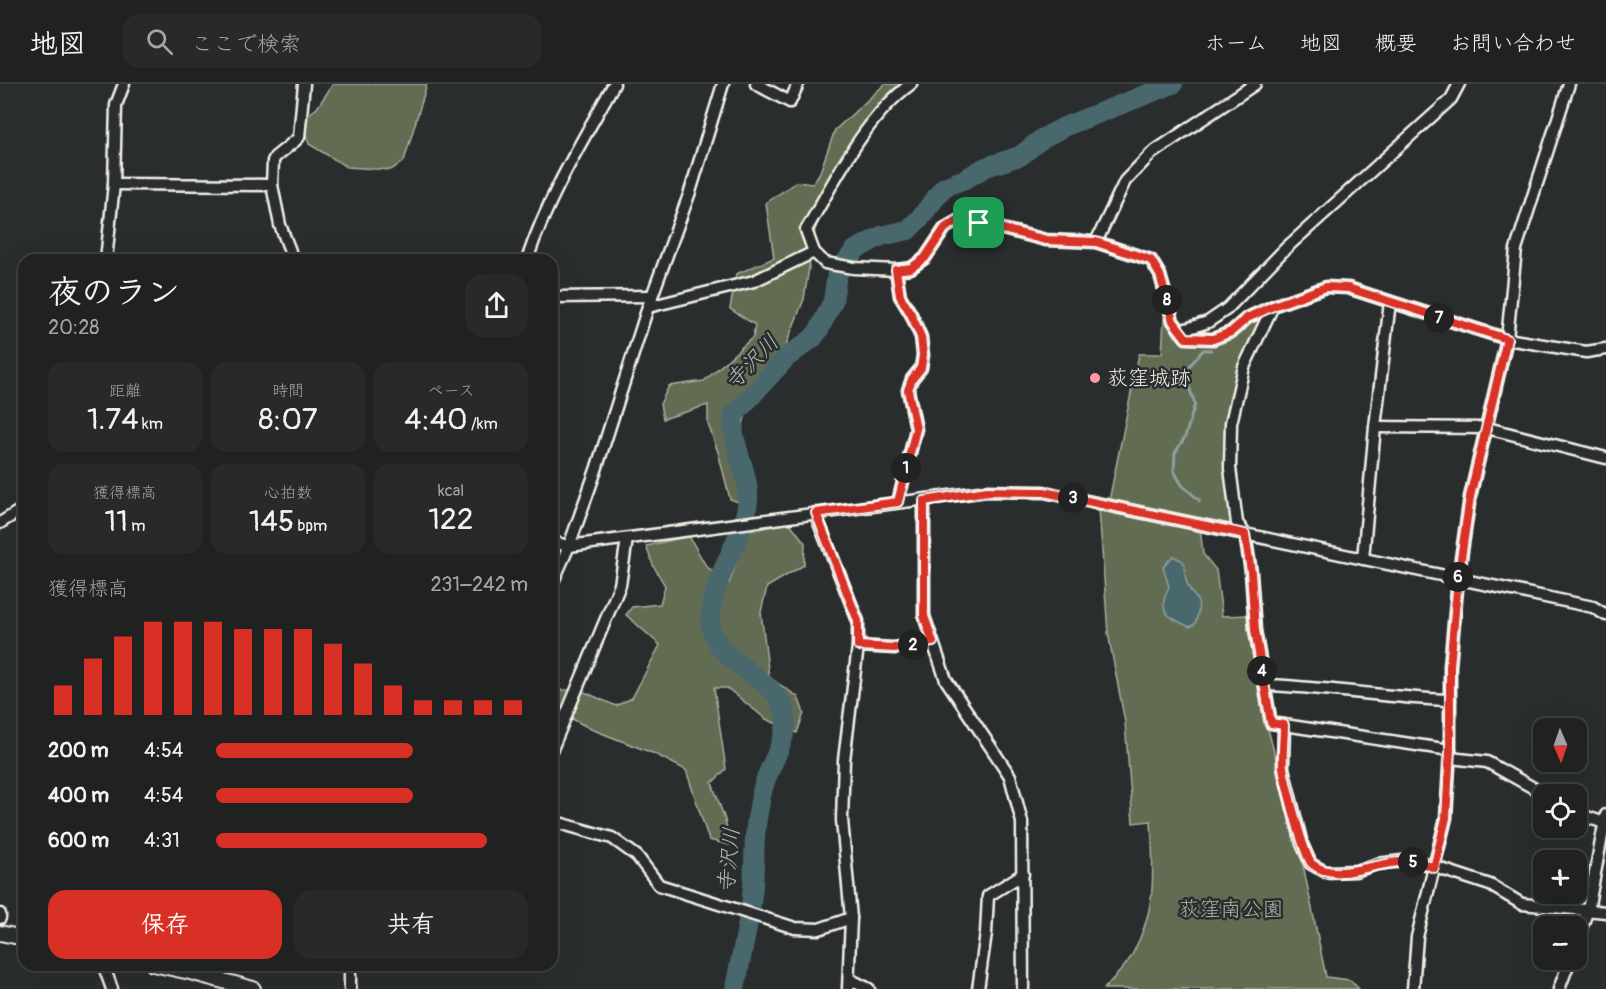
<!DOCTYPE html>
<html lang="ja">
<head>
<meta charset="utf-8">
<style>
  body { margin:0; font-family:Pangolin,"Klee One",sans-serif; background:#282a2a; color:#f1f3f6; height:100vh; display:flex; flex-direction:column; font-size:22px; white-space:nowrap }
  * { box-sizing:border-box; margin:0 }
  p { font-size:20px; color:#a2a4a5 }
  .icon { flex:none; width:33px; height:33px; fill:none; stroke:currentColor; stroke-width:2; stroke-linecap:round; stroke-linejoin:round }
  .map { position:relative; flex:1; overflow:hidden }
  .details { position:absolute; left:18px; top:170px; width:540px; height:717px; display:flex; flex-direction:column; background:#202222; border-radius:18px; box-shadow:0 6px 24px #0002,0 0 0 2px #3d3f40 }
  .details>* { flex:none }
  .needle { width:39px; rotate:178deg }
  .controls { position:absolute; left:1533px; top:634px; display:grid; gap:12px }
  .controls a { display:grid; place-items:center; width:54px; height:54px; border-radius:12px; background:#202222; box-shadow:0 6px 24px #0002,0 0 0 2px #3d3f40; font-size:30px }
  .pin { position:absolute; display:grid; place-items:center; width:51px; height:51px; color:#fff; margin:-26px; border-radius:12px; box-shadow:0 3px 9px #0006 }
  .km { position:absolute; width:30px; height:30px; margin:-15px; border-radius:50%; background:#222; color:#fff; font-size:16px; line-height:30px; text-align:center }
  .round { display:grid; place-items:center; flex:none; width:63px; height:63px; border-radius:18px; background:#282a2a }
  .summary { display:flex; align-items:center; justify-content:space-between; height:102px; padding:0 30px }
  h1 { font-size:33px; font-weight:600; line-height:45px }
  .stats { display:grid; grid-template-columns:repeat(3,1fr); gap:9px; height:102px; padding:6px 30px }
  .stats div { display:grid; align-content:center; border-radius:15px; background:#282a2a; text-align:center }
  .stats b { font-size:30px; font-weight:600 }
  .stats small { font-size:16px; font-weight:400 }
  .stats p { font-size:16px }
  .chart { height:168px; padding:12px 30px }
  .chart p { display:flex; justify-content:space-between }
  .chart svg { width:100%; height:108px; margin-top:6px; stroke:#d93025; stroke-width:6 }
  .primary-button { display:flex; gap:12px; margin-top:auto; padding:12px 30px }
  .primary-button a { flex:1; height:69px; border-radius:18px; background:#d93025; color:#fff; font-size:24px; font-weight:600; line-height:69px; text-align:center }
  .primary-button a+a { background:#282a2a; color:#f1f3f6 }
  ul { padding:0 30px; list-style:none; font-size:20px }
  li { display:grid; grid-template-columns:96px 72px 1fr; align-items:center; height:45px }
  li i { height:15px; border-radius:8px; background:#d93025 }
  header { display:flex; align-items:center; gap:36px; box-sizing:border-box; height:84px; padding:0 30px; background:#202222; border-bottom:2px solid #3d3f40 }
  header strong { font-size:28px }
  nav { display:flex; gap:33px; margin-inline-start:auto; font-size:21px }
  .search { width:420px; height:54px; background:#282a2a; display:flex; align-items:center; gap:15px; box-sizing:border-box; padding:0 21px; border-radius:18px; color:#a2a4a5; font-size:22px }
  .map>svg:first-child { display:block }
</style>
</head>
<body>
<header>
<strong>地図</strong>
<div class="search"><svg class="icon" aria-label="search" viewBox="0 0 24 24"><circle cx="10" cy="10" r="6"/><path d="M15 15l6 6"/></svg>ここで検索</div>
<nav><a>ホーム</a><a>地図</a><a>概要</a><a>お問い合わせ</a></nav>
</header>
<div class="map">
<svg width="1606" height="905" viewBox="0 0 1606 905">
  <rect width="100%" height="100%" fill="#2a2d2e"/>
  <filter id="ink" filterUnits="userSpaceOnUse"><feTurbulence type="fractalNoise" baseFrequency=".0167" numOctaves="2"/><feDisplacementMap in="SourceGraphic" scale="12" xChannelSelector="R" yChannelSelector="G"/><feConvolveMatrix kernelMatrix="1 2 1 2 8 2 1 2 1" color-interpolation-filters="sRGB"/></filter>
  <g filter="url(#ink)">
    <g fill="#626c53" stroke="#abae9e" stroke-width="1.5">
      <polygon points="333,0 427,0 404,77 391,86 347,83 309,60 301,36 317,24"/>
      <polygon points="885,0 904,0 848,60 815,146 804,215 783,269 749,320 740,350 748,387 741,419 730,415 718,368 708,340 708,321 663,335 660,320 669,302 704,297 753,253 755,241 730,225 736,190 774,174 766,119 796,98 813,100 820,88 835,46"/>
      <path d="M1165 218 1183 257 1217 259 1249 237 1263 232 1227 341 1235 441 1199 434 1203 470 1216 486 1222 532 1250 531 1268 645 1300 766 1326 893 1350 896 1359 905H1104C1113 894 1127 882 1133 869 1158 822 1153 787 1151 737L1133 739 1125 638 1108 549 1099 425 1109 426 1110 412 1139 270H1162Z"/>
      <polygon points="790,439 805,459 804,481 767,503 761,528 769,593 798,613 804,629 797,649 766,635 727,604 714,604 726,685 712,699 725,736 730,761 709,756 686,686 655,670 591,645 552,624 554,606 580,606 616,622 632,614 660,561 626,531 632,523 660,520 665,502 653,481 646,462 689,452 706,482 729,499 748,447"/>
    </g>
    <path fill="#4a686d" stroke="#8e9f9e" stroke-width="1.5" d="M1173 472 1183 477C1186 484 1184 490 1186 496 1192 518 1205 510 1195 540L1190 543C1168 533 1156 528 1169 503L1163 483Z"/>
    <g fill="none" stroke-linecap="round" stroke-linejoin="round">
      <polyline stroke="#8e9f9e" stroke-width="3" points="1200,417 1182,401 1174,387 1175,369 1185,353 1195,320 1189,303 1188,284 1203,266 1211,266"/>
      <path stroke="#4a686d" stroke-width="20" d="M735 905C741 871 750 837 753 802 755 778 753 753 758 729 760 719 761 708 765 698 771 678 787 656 786 634 783 596 721 583 712 546 702 506 745 457 748 416 750 387 729 360 734 331L786 274 813 254 819 246 833 217 837 190 855 166 881 152 908 146 920 134 944 103 965 95 986 83 1020 72 1043 54 1066 42 1173 0"/>
      <defs>
        <g id="minor">
          <polyline points="756,0 790,18 798,0"/>
          <path d="M911 0C864 34 835 97 806 146L814 168 825 179 854 184 896 186 911 184 925 174 945 144 959 136 979 139 1046 156 1096 158 1151 176 1160 191 1173 237 1186 254 1213 255 1231 248 1247 234 1273 222 1326 203 1348 204 1507 255 1586 268 1606 265"/>
          <polyline points="114,100 272,101"/>
          <polyline points="1096,158 1125,97 1152,69 1255,0"/>
          <polyline points="106,176 114,100 116,21 124,0"/>
          <polyline points="290,176 290,167 280,141 272,101 273,77 275,73 295,57 299,53 304,0"/>
          <path d="M527 176C548 113 582 57 614 0"/>
          <polyline points="896,186 900,212 911,230 921,253 923,271 921,284 912,295 908,306 916,345 898,418"/>
          <polyline points="552,213 652,212"/>
          <polyline points="1273,222 1244,283 1231,339 1230,384 1237,439 1245,450 1251,488 1255,546 1271,639 1450,666"/>
          <polyline points="648,223 754,197 814,168"/>
          <polyline points="1180,247 1208,238 1227,225 1286,164 1451,15 1459,0"/>
          <polyline points="1375,343 1487,344 1606,374"/>
          <polyline points="924,417 924,532 946,596 1010,692 1022,738 1023,905"/>
          <polyline points="815,429 858,537 858,562 844,676 842,736 851,834 848,905"/>
          <polyline points="0,439 24,424"/>
          <polyline points="552,458 569,462 987,407 1044,408 1593,523 1606,531"/>
          <polyline points="1363,475 1375,343 1390,218"/>
          <polyline points="552,500 569,462 596,386 648,223 690,108 723,0"/>
          <polyline points="858,562 894,564 933,558"/>
          <path d="M1265 601C1327 603 1388 614 1450 616"/>
          <polyline points="1284,641 1283,684 1302,760 1311,780 1326,788 1356,787 1377,780 1402,777 1423,779 1490,801 1522,820 1606,828"/>
          <polyline points="552,665 620,501 627,455"/>
          <polyline points="1450,674 1487,678 1546,711"/>
          <polyline points="1576,729 1604,739"/>
          <polyline points="552,737 612,754 637,772 659,801 795,844 819,845 851,834"/>
          <polyline points="0,830 0,834"/>
          <polyline points="1576,857 1588,826 1606,731"/>
          <polyline points="103,880 112,905"/>
          <polyline points="849,895 869,905"/>
          <polyline points="350,905 350,880"/>
          <polyline points="978,905 986,849 988,812 1023,790"/>
          <polyline points="1413,905 1417,853 1446,734 1450,666 1450,582 1458,495 1470,413 1507,255 1516,165 1569,0"/>
          <polyline points="1559,905 1570,876"/>
        </g>
        <g id="major">
          <polyline points="0,849 24,854"/>
          <polyline points="153,880 190,888 253,905"/>
        </g>
      </defs>
      <use href="#minor" stroke="#f4f1e8" stroke-width="15"/>
      <use href="#major" stroke="#f4f1e8" stroke-width="18"/>
      <use href="#minor" stroke="#2a2d2e" stroke-width="10"/>
      <use href="#major" stroke="#2a2d2e" stroke-width="14"/>
    </g>
  </g>
  <g fill="none" stroke-linecap="round" stroke-linejoin="round" filter="url(#ink)">
    <defs>
      <path id="route" d="M958 136 979 139 1046 156 1096 158 1151 176 1160 191 1173 237 1186 254 1213 255 1231 248 1247 234 1273 222 1326 203 1348 204 1507 255 1470 413 1458 495 1450 582V666L1446 734 1434 784C1408 771 1383 781 1357 786 1343 789 1324 790 1312 780 1304 773 1285 697 1283 683 1282 669 1284 655 1284 641L1271 639 1255 546 1251 488 1245 450 1044 408 987 407 924 417V532L933 558 894 564 858 562V537L816 429 898 418 916 345 908 306 912 295 921 284 923 271 921 253 911 230 900 212 896 186 911 184 925 174 945 144Z"/>
    </defs>
    <use href="#route" stroke="#fff" stroke-width="12"/>
    <use href="#route" stroke="#d93025" stroke-width="8"/>
  </g>
  <circle fill="#ff9aa2" stroke="#2a2d2e" stroke-width="2" cx="1095" cy="294" r="6"/>
  <g text-anchor="middle" dominant-baseline="central" stroke-width="5" stroke-linejoin="round" paint-order="stroke">
    <g font-size="21" fill="#f4f1e8" stroke="#2a2d2e" text-anchor="start">
      <text x="1107" y="294">荻窪城跡</text>
    </g>
    <g font-size="21" fill="#b2b5a5" stroke="#2a2d2e">
      <text x="1231" y="825">荻窪南公園</text>
    </g>
    <g font-size="22" font-style="italic" fill="#b0bab7" stroke="#2a2d2e">
      <text transform="translate(752 278) rotate(-46)">寺沢川</text>
      <text transform="translate(729 776) rotate(-85)">寺沢川</text>
    </g>
  </g>
</svg>
<div class="controls">
<a><svg class="needle" viewBox="-14 -14 28 28"><path d="M0-13l5 13h-10z" fill="#e53935"/><path d="M0 13l5-13h-10z" fill="#a2a4a5"/></svg></a>
<a><svg class="icon" aria-label="locate" viewBox="0 0 24 24"><circle cx="12" cy="12" r="6"/><path d="M12 2v4M12 18v4M2 12h4M18 12h4"/></svg></a>
<a>+</a>
<a>−</a>
</div>
<div class="pin" style="left:979px;top:139px;background:#1e9e55"><svg class="icon" aria-label="arrive" viewBox="0 0 24 24"><path d="M6 21V4h12l-3 4 3 4H6"/></svg></div>
<b class="km" style="left:906px;top:384px">1</b>
<b class="km" style="left:913px;top:561px">2</b>
<b class="km" style="left:1073px;top:414px">3</b>
<b class="km" style="left:1262px;top:587px">4</b>
<b class="km" style="left:1413px;top:778px">5</b>
<b class="km" style="left:1458px;top:493px">6</b>
<b class="km" style="left:1439px;top:234px">7</b>
<b class="km" style="left:1167px;top:216px">8</b>
<section class="details">
<div class="summary"><div><h1>夜のラン</h1><p>20:28</p></div><a class="round"><svg class="icon" aria-label="share" viewBox="0 0 24 24"><path d="M12 15V3M7 8l5-5 5 5M5 13v7h14v-7"/></svg></a></div>
<div class="stats">
<div><p>距離</p><b>1.74<small> km</small></b></div>
<div><p>時間</p><b>8:07</b></div>
<div><p>ペース</p><b>4:40<small> /km</small></b></div>
</div>
<div class="stats">
<div><p>獲得標高</p><b>11<small> m</small></b></div>
<div><p>心拍数</p><b>145<small> bpm</small></b></div>
<div><p>kcal</p><b>122</b></div>
</div>
<div class="chart"><p><span>獲得標高</span>231–242 m</p>
<svg viewBox="0 0 160 44" preserveAspectRatio="none"><path d="M5 44V32M15 44V21M25 44V12M35 44V6M45 44V6M55 44V6M65 44V9M75 44V9M85 44V9M95 44V15M105 44V23M115 44V32M125 44V38M135 44V38M145 44V38M155 44V38"/></svg>
</div>
<ul>
<li><b>200 m</b>4:54<i style="width:63%"></i></li>
<li><b>400 m</b>4:54<i style="width:63%"></i></li>
<li><b>600 m</b>4:31<i style="width:87%"></i></li>
</ul>
<div class="primary-button"><a>保存</a><a>共有</a></div>
</section>
</div>
</body>
</html>
